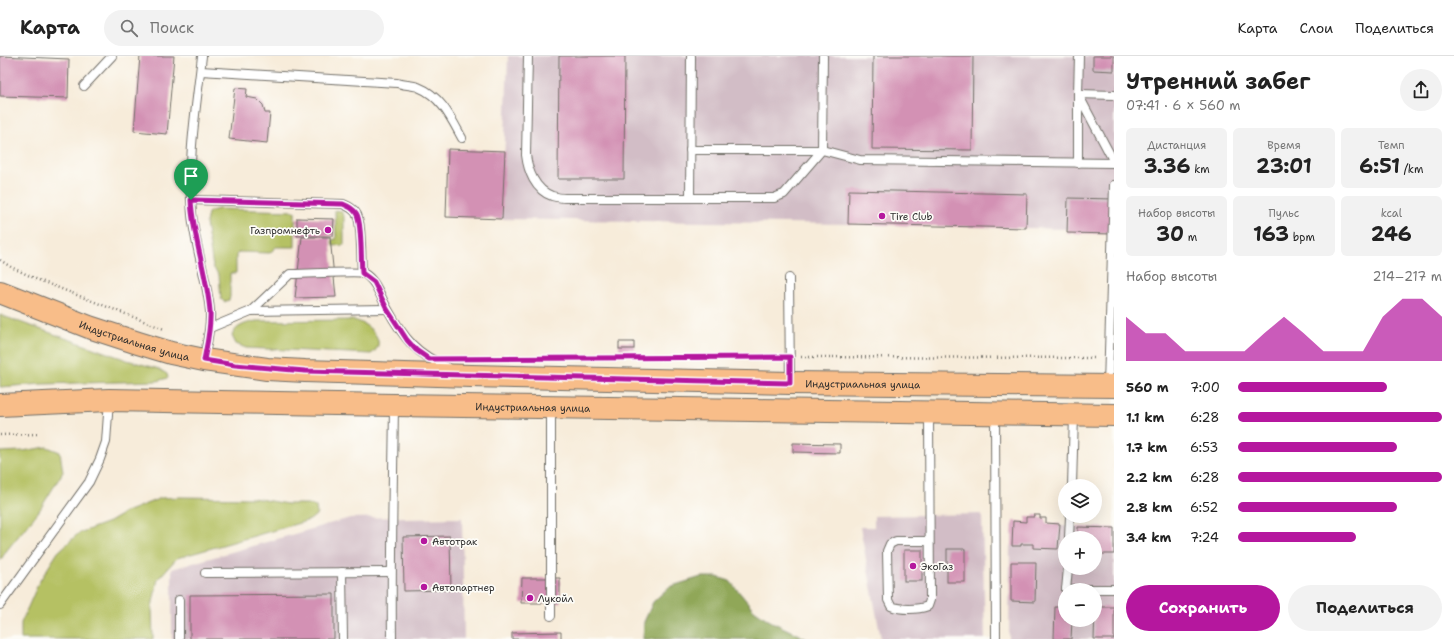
<!DOCTYPE html>
<html lang="ru">
<head>
<meta charset="utf-8">
<style>
  body { margin:0; font-family:"Shantell Sans",sans-serif; background:#f2f2f2; color:#222; height:100vh; display:flex; flex-direction:column; font-size:15px; white-space:nowrap }
  * { box-sizing:border-box; margin:0 }
  p { font-size:13px; color:#767676 }
  .icon { flex:none; width:22px; height:22px; fill:none; stroke:currentColor; stroke-width:2; stroke-linecap:round; stroke-linejoin:round }
  .map { position:relative; flex:1; overflow:hidden }
  .details { display:flex; flex-direction:column; background:#fff; width:340px }
  .details>* { flex:none }
  .tools { position:absolute; left:1058px; top:423px; display:grid; gap:8px }
  .tools a { display:grid; place-items:center; width:44px; height:44px; border-radius:50%; background:#fff; box-shadow:0 4px 16px #0002; font-size:20px }
  .pin { position:absolute; display:grid; place-items:center; width:34px; height:34px; color:#fff; margin:-41px -17px; border-radius:50% 50% 50% 0; rotate:-45deg; box-shadow:0 0 4px #0007 }
  .pin .icon { rotate:45deg }
  .round { display:grid; place-items:center; flex:none; width:42px; height:42px; border-radius:21px; background:#f2f2f2 }
  .overview { display:flex; align-items:center; justify-content:space-between; height:68px; padding:0 12px }
  h1 { font-size:22px; font-weight:700; line-height:30px }
  .metrics { display:grid; grid-template-columns:repeat(3,1fr); gap:6px; height:68px; padding:4px 12px }
  .metrics div { display:grid; align-content:center; border-radius:6px; background:#f2f2f2; text-align:center }
  .metrics b { font-size:20px; font-weight:700 }
  .metrics small { font-size:11px; font-weight:400 }
  .metrics p { font-size:11px }
  .chart { height:112px; padding:8px 12px }
  .chart p { display:flex; justify-content:space-between }
  .chart svg { width:100%; height:72px; margin-top:4px; fill:#b5179e; opacity:.7 }
  .button { display:flex; gap:8px; margin-top:auto; padding:8px 12px }
  .button a { flex:1; height:46px; border-radius:24px; background:#b5179e; color:#fff; font-size:16px; font-weight:700; line-height:46px; text-align:center }
  .button a+a { background:#f2f2f2; color:#222 }
  ul { padding:0 12px; list-style:none; font-size:13px }
  li { display:grid; grid-template-columns:64px 48px 1fr; align-items:center; height:30px }
  li i { height:10px; border-radius:5px; background:#b5179e }
  header { display:flex; align-items:center; gap:24px; box-sizing:border-box; height:56px; padding:0 20px; background:#fff; border-bottom:1px solid #e0e0e0 }
  header strong { font-size:19px }
  nav { display:flex; gap:22px; margin-inline-start:auto; font-size:14px }
  .search { width:280px; height:36px; background:#f2f2f2; display:flex; align-items:center; gap:10px; box-sizing:border-box; padding:0 14px; border-radius:22px; color:#767676; font-size:15px }
  main { display:flex; flex:1; min-height:0 }
  .map>svg:first-child { display:block }
</style>
</head>
<body>
<header>
<strong>Карта</strong>
<div class="search"><svg class="icon" aria-label="search" viewBox="0 0 24 24"><circle cx="10" cy="10" r="6"/><path d="M15 15l6 6"/></svg>Поиск</div>
<nav><a>Карта</a><a>Слои</a><a>Поделиться</a></nav>
</header>
<main>
<div class="map">
<svg width="1114" height="583" viewBox="0 0 1114 583">
  <rect width="100%" height="100%" fill="#fdfcf7"/>
  <filter id="ink" filterUnits="userSpaceOnUse"><feTurbulence type="fractalNoise" baseFrequency=".025" numOctaves="2"/><feDisplacementMap in="SourceGraphic" scale="8" xChannelSelector="R" yChannelSelector="G"/><feConvolveMatrix kernelMatrix="1 2 1 2 8 2 1 2 1" color-interpolation-filters="sRGB"/></filter>
  <filter id="wash" filterUnits="userSpaceOnUse"><feTurbulence type="fractalNoise" baseFrequency=".012" numOctaves="4" result="noise"/><feDisplacementMap in="SourceGraphic" scale="16" xChannelSelector="R" yChannelSelector="G"/><feGaussianBlur stdDeviation="0.9" result="paint"/><feColorMatrix in="noise" values="0 0 0 0 0 0 0 0 0 0 0 0 0 0 0 0 0 1.4 0 .05"/><feComposite in="paint" operator="in"/></filter>
  <g filter="url(#wash)">
    <rect width="100%" height="100%" fill="#f7ecda"/>
    <g fill="#d2bdc6" fill-rule="evenodd">
      <polygon points="508,0 1114,0 1114,178 1067,173 848,168 502,163"/>
      <polygon points="982,458 985,583 881,583 860,471 874,471 874,460"/>
      <path d="M1034 459H1040V462H1046V467L1060 470 1114 472V583H1009L1010 490 1012 489 1013 465 1026 466V461H1033ZM1065 482H1095V512H1065ZM1065 534H1095V564H1065Z"/>
      <polygon points="405,461 405,463 462,462 464,583 172,583 172,513 350,462"/>
    </g>
    <g fill="#b5c163" stroke="#707647">
      <polygon points="218,153 295,155 295,191 276,191 270,197 239,196 236,199 236,217 230,217 230,241 229,244 224,246 221,243 219,219 213,211 206,167 208,157 211,155"/>
      <polygon points="335,154 341,155 344,160 344,189 333,190 332,184 336,183"/>
      <polygon points="0,259 127,304 159,313 167,318 168,322 157,325 43,328 0,331"/>
      <path d="M353 264C367 266 390 286 371 298L246 292 236 288 232 280C235 270 246 267 256 265Z"/>
      <polygon points="47,391 60,396 63,416 39,455 7,494 0,505 0,396 23,395"/>
      <polygon points="180,441 253,442 287,448 309,448 316,451 317,458 310,464 177,502 158,523 152,551 153,583 21,583 21,567 39,526 58,496 79,477 109,466 126,456 161,442"/>
    </g>
    <polygon fill="#90a759" stroke="#5e6942" points="701,521 717,521 730,525 754,554 770,565 807,583 643,583 644,566 653,546 669,531"/>
    <g id="blocks">
      <g fill="#d391b4">
        <polygon points="0,0 69,3 68,42 0,40"/>
        <polygon points="140,0 174,0 167,78 134,75"/>
        <polygon points="559,0 625,0 624,123 558,123"/>
        <polygon points="873,0 973,0 972,94 872,93"/>
        <polygon points="1093,0 1114,0 1114,15 1093,14"/>
        <polygon points="235,32 247,33 246,41 257,43 263,49 265,57 270,57 267,87 229,83"/>
        <polygon points="448,93 505,95 502,163 446,161"/>
        <polygon points="849,134 1027,138 1026,172 848,168"/>
        <polygon points="1068,142 1114,143 1114,178 1067,177"/>
        <polygon points="297,162 334,163 333,180 297,180"/>
        <polygon points="302,181 330,181 336,241 295,242"/>
        <rect x="619" y="286" width="15" height="7"/>
        <polygon points="793,387 840,388 840,397 793,396"/>
        <polygon points="1034,459 1040,459 1040,462 1046,462 1046,467 1060,468 1058,493 1033,492 1033,488 1021,488 1021,490 1012,490 1013,465 1026,466 1026,461 1034,461"/>
        <polygon points="1078,471 1114,472 1114,498 1095,498 1095,482 1078,482"/>
        <polygon points="450,480 451,534 404,535 403,481"/>
        <rect x="947" y="493" width="18" height="33"/>
        <rect x="904" y="494" width="18" height="31"/>
        <polygon points="1011,506 1036,506 1035,546 1011,545"/>
        <polygon points="522,522 560,522 560,547 521,547"/>
        <polygon points="334,538 334,583 190,583 190,539"/>
        <polygon points="1055,551 1065,551 1065,564 1072,564 1071,583 1054,583"/>
        <polygon points="1095,551 1114,551 1114,583 1094,583"/>
        <polygon points="561,576 561,583 512,583 512,577"/>
      </g>
    </g>
  </g>
  <g filter="url(#ink)">
    <use href="#blocks" fill-opacity="0" stroke="#726f68" stroke-width="1"/>
    <g fill="none" stroke-linecap="round" stroke-linejoin="round">
      <defs>
        <g id="lane">
          <path d="M202 0C196 53 187 105 192 158 195 191 207 222 210 255 211 271 207 287 204 303"/>
          <path d="M528 0 526 99C528 115 535 134 552 140 556 141 561 142 565 142H774L784 138 822 94 823 0"/>
          <polyline points="1079,0 1078,38 1114,106"/>
          <path d="M201 15 397 27C403 29 412 29 418 31 441 40 451 62 462 82"/>
          <polyline points="84,30 112,0"/>
          <polyline points="690,94 822,94 860,104 1114,107"/>
          <polyline points="1078,107 1078,38 1114,39"/>
          <polyline points="690,142 691,0"/>
          <path d="M191 144 343 148C348 150 353 152 356 157 362 164 361 205 362 217"/>
          <polyline points="789,222 790,326"/>
          <polyline points="251,255 387,253"/>
          <path d="M210 272 251 255 290 218C300 218 358 215 363 217 376 224 380 240 387 252 404 283 416 298 449 312"/>
          <polyline points="1108,329 1114,129"/>
          <polyline points="551,352 551,560"/>
          <path d="M929 358 930 544 928 550C917 554 901 554 891 550L888 544 887 495 890 488 896 485H929"/>
          <polyline points="995,358 996,583"/>
          <polyline points="1072,430 1074,359"/>
          <polyline points="1069,482 1070,460"/>
          <polyline points="342,516 343,583"/>
          <polyline points="205,517 391,516"/>
          <polyline points="1066,533 1114,533"/>
          <polyline points="1066,534 1068,512"/>
          <polyline points="179,544 179,583"/>
          <polyline points="0,549 89,426 100,403 106,386 109,344"/>
          <path d="M392 583C391 505 393 428 394 350"/>
        </g>
        <g id="primary">
          <path id="s1" d="M0 236 89 271 138 287 171 297 204 304 267 313 305 315 471 320 790 327 1114 330"/>
          <path id="s2" d="M0 349 109 344 394 349 1114 359"/>
        </g>
      </defs>
      <use href="#lane" stroke="#726f68" stroke-width="10"/>
      <use href="#primary" stroke="#726f68" stroke-width="24"/>
      <g stroke="#726f68" stroke-width="2.5" stroke-dasharray="1 3" stroke-linecap="butt">
        <polyline points="0,204 11,211 36,223 164,273"/>
        <polyline points="801,301 1096,302"/>
        <polyline points="619,302 778,301"/>
        <polyline points="0,379 37,378"/>
      </g>
      <use href="#lane" stroke="#fff" stroke-width="8"/>
      <use href="#primary" stroke="#f8bd89" stroke-width="22"/>
    </g>
  </g>
  <g fill="none" stroke-linecap="round" stroke-linejoin="round" filter="url(#ink)">
    <defs>
      <path id="route" d="M191 144 343 148C348 150 353 152 356 157 362 164 361 205 362 217L374 226 387 253 407 284 416 294 429 303 790 301V327L305 315 235 309 204 304C207 288 211 272 210 255 207 218 193 182 191 144Z"/>
    </defs>
    <use href="#route" stroke="#fff" stroke-width="8"/>
    <use href="#route" stroke="#b5179e" stroke-width="5"/>
  </g>
  <g fill="#b5179e" stroke="#fdfcf7" stroke-width="1.5">
    <circle cx="882" cy="160" r="4"/>
    <circle cx="328" cy="174" r="4"/>
    <circle cx="424" cy="485" r="4"/>
    <circle cx="913" cy="510" r="4"/>
    <circle cx="424" cy="531" r="4"/>
    <circle cx="530" cy="542" r="4"/>
  </g>
  <g text-anchor="middle" dominant-baseline="central" stroke-width="3.5" stroke-linejoin="round" paint-order="stroke">
    <g font-size="10" fill="#2b2b2b" stroke="#fdfcf7" text-anchor="start">
      <text x="890" y="160">Tire Club</text>
      <text x="320" y="174" text-anchor="end">Газпромнефть</text>
      <text x="432" y="485">Автотрак</text>
      <text x="921" y="510">ЭкоГаз</text>
      <text x="432" y="531">Автопартнер</text>
      <text x="538" y="542">Лукойл</text>
    </g>
    <g font-size="10" fill="#2b2b2b" stroke="#fdfcf7">
      <text stroke="none"><textPath href="#s1" startOffset="143">Индустриальная улица</textPath></text>
      <text stroke="none"><textPath href="#s1" startOffset="875">Индустриальная улица</textPath></text>
      <text stroke="none"><textPath href="#s2" startOffset="533">Индустриальная улица</textPath></text>
    </g>
  </g>
</svg>
<div class="tools">
<a><svg class="icon" aria-label="layers" viewBox="0 0 24 24"><path d="M12 4l9 5-9 5-9-5zM3 14l9 5 9-5"/></svg></a>
<a>+</a>
<a>−</a>
</div>
<div class="pin" style="left:191px;top:144px;background:#1e9e55"><svg class="icon" aria-label="arrive" viewBox="0 0 24 24"><path d="M6 21V4h12l-3 4 3 4H6"/></svg></div>
</div>
<section class="details">
<div class="overview"><div><h1>Утренний забег</h1><p>07:41 · 6 × 560 m</p></div><a class="round"><svg class="icon" aria-label="share" viewBox="0 0 24 24"><path d="M12 15V3M7 8l5-5 5 5M5 13v7h14v-7"/></svg></a></div>
<div class="metrics">
<div><p>Дистанция</p><b>3.36<small> km</small></b></div>
<div><p>Время</p><b>23:01</b></div>
<div><p>Темп</p><b>6:51<small> /km</small></b></div>
</div>
<div class="metrics">
<div><p>Набор высоты</p><b>30<small> m</small></b></div>
<div><p>Пульс</p><b>163<small> bpm</small></b></div>
<div><p>kcal</p><b>246</b></div>
</div>
<div class="chart"><p><span>Набор высоты</span>214–217 m</p>
<svg viewBox="0 0 160 44" preserveAspectRatio="none"><path d="M0 44V17L10 27L20 27L30 38L40 38L50 38L60 38L70 27L80 17L90 27L100 38L110 38L120 38L130 17L140 6L150 6L160 17V44z"/></svg>
</div>
<ul>
<li><b>560 m</b>7:00<i style="width:73%"></i></li>
<li><b>1.1 km</b>6:28<i style="width:100%"></i></li>
<li><b>1.7 km</b>6:53<i style="width:78%"></i></li>
<li><b>2.2 km</b>6:28<i style="width:100%"></i></li>
<li><b>2.8 km</b>6:52<i style="width:78%"></i></li>
<li><b>3.4 km</b>7:24<i style="width:58%"></i></li>
</ul>
<div class="button"><a>Сохранить</a><a>Поделиться</a></div>
</section>
</main>
</body>
</html>
